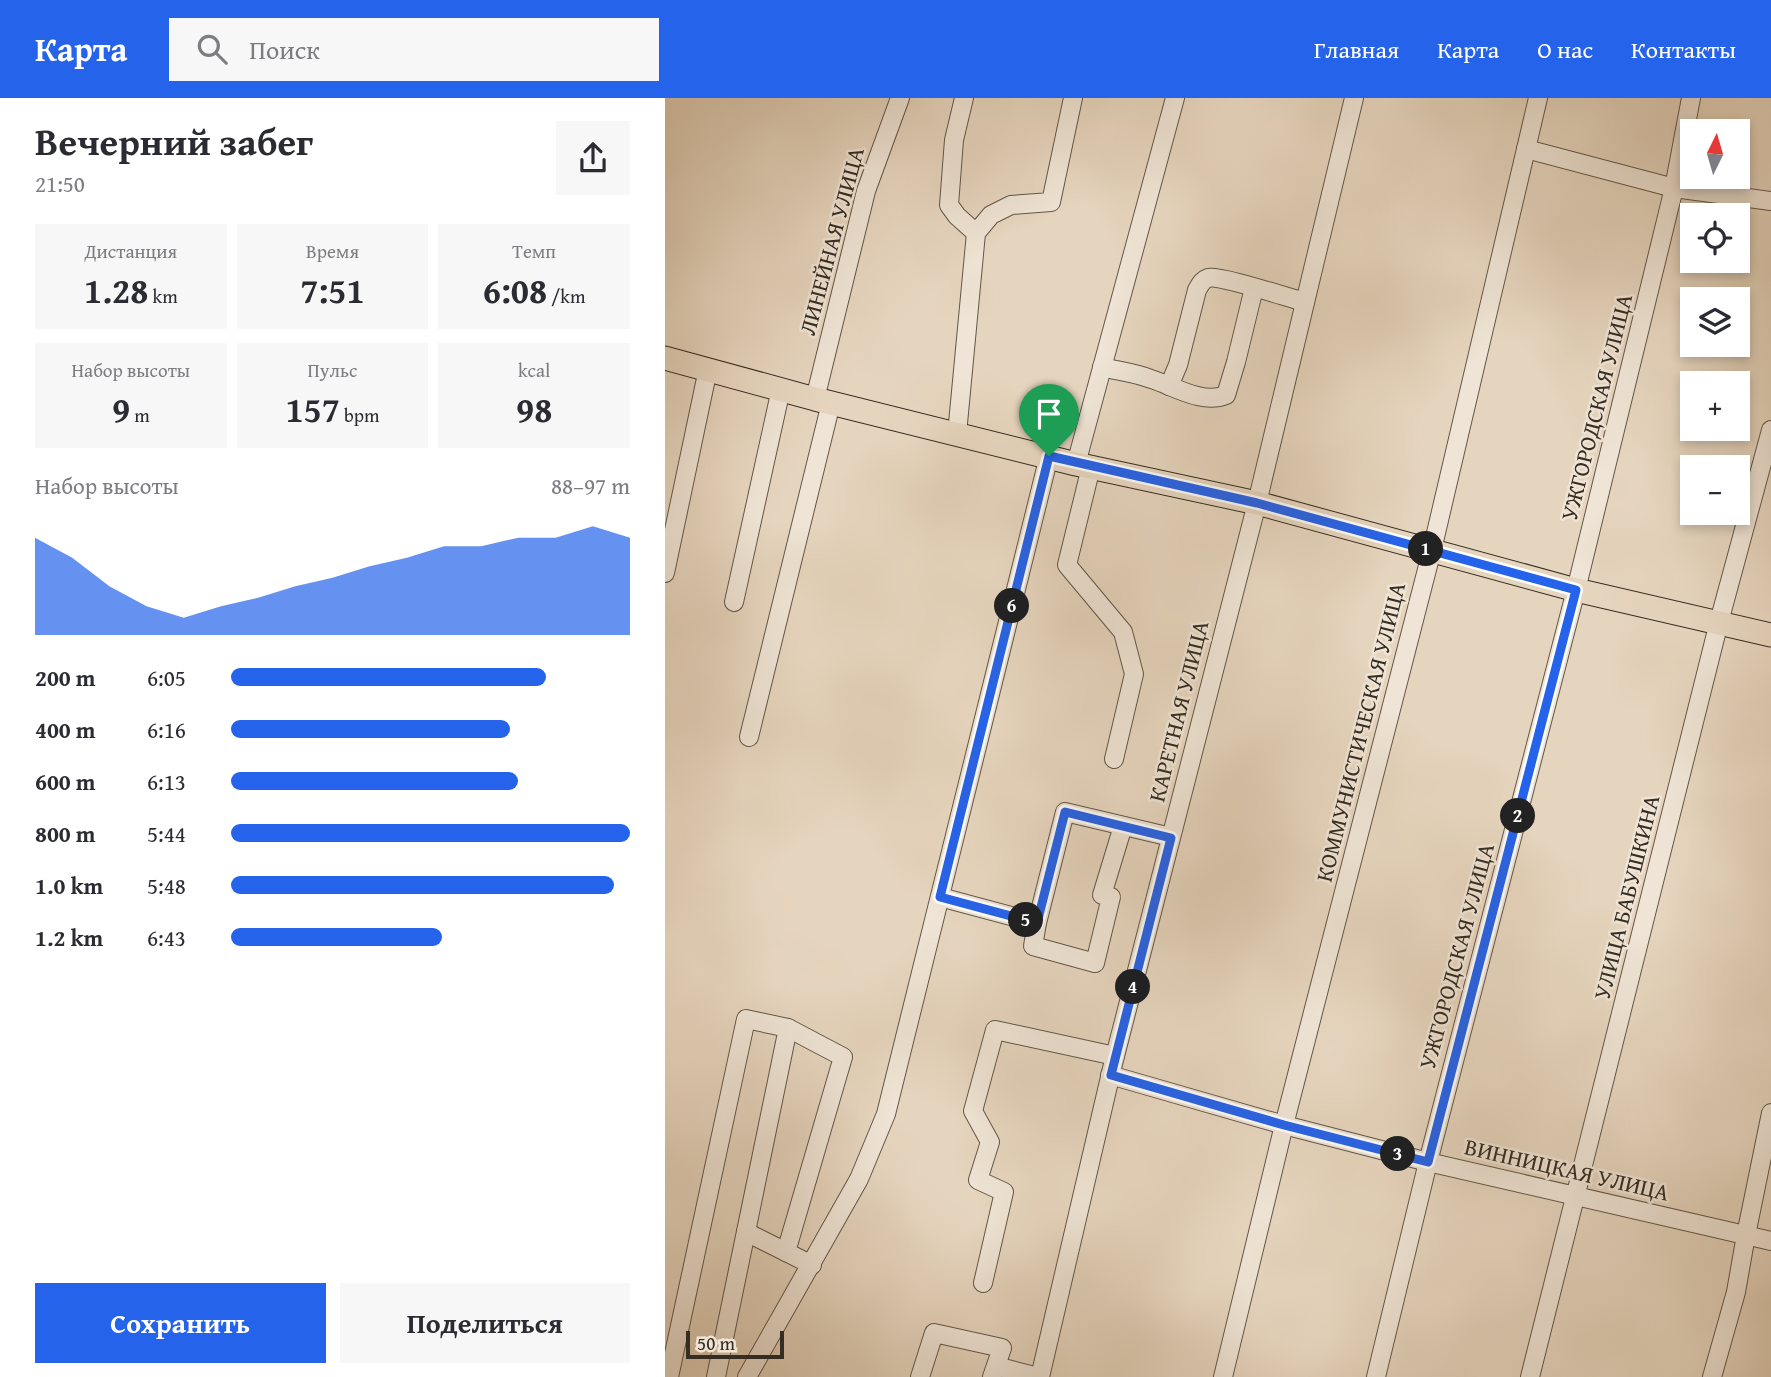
<!DOCTYPE html>
<html lang="ru">
<head>
<meta charset="utf-8">
<style>
  body { margin:0; font-family:"Gentium Book Plus",serif; background:#f7f7f7; color:#2b2b33; height:100vh; display:flex; flex-direction:column; font-size:26px; white-space:nowrap }
  * { box-sizing:border-box; margin:0 }
  p { font-size:23px; color:#7c7c81 }
  .icon { flex:none; width:38px; height:38px; fill:none; stroke:currentColor; stroke-width:2; stroke-linecap:round; stroke-linejoin:round }
  .map { position:relative; flex:1; overflow:hidden }
  .sheet { display:flex; flex-direction:column; background:#fff; width:665px }
  .sheet>* { flex:none }
  .needle { width:46px; rotate:5deg }
  .tools { position:absolute; left:1015px; top:21px; display:grid; gap:14px }
  .tools a { display:grid; place-items:center; width:70px; height:70px; border-radius:0px; background:#fff; box-shadow:0 4px 10px #0003; font-size:35px }
  .scale { position:absolute; left:21px; bottom:18px; width:98px; box-sizing:border-box; padding-left:7px; border:4px solid #362d22; border-top:0; font-size:19px; line-height:24px; white-space:nowrap; color:#362d22; -webkit-text-stroke:5px #efe4d5; paint-order:stroke }
  .pin { position:absolute; display:grid; place-items:center; width:60px; height:60px; color:#fff; margin:-72px -30px; border-radius:50% 50% 50% 0; rotate:-45deg; box-shadow:0 0 7px #0007 }
  .pin .icon { rotate:45deg }
  .km { position:absolute; width:35px; height:35px; margin:-18px; border-radius:50%; background:#222; color:#fff; font-size:19px; line-height:35px; text-align:center }
  .round { display:grid; place-items:center; flex:none; width:74px; height:74px; border-radius:0px; background:#f7f7f7 }
  .overview { display:flex; align-items:center; justify-content:space-between; height:119px; padding:0 35px }
  h1 { font-size:38px; font-weight:800; line-height:52px }
  .metrics { display:grid; grid-template-columns:repeat(3,1fr); gap:10px; height:119px; padding:7px 35px }
  .metrics div { display:grid; align-content:center; border-radius:0px; background:#f7f7f7; text-align:center }
  .metrics b { font-size:35px; font-weight:800 }
  .metrics small { font-size:19px; font-weight:400 }
  .metrics p { font-size:19px }
  .chart { height:196px; padding:14px 35px }
  .chart p { display:flex; justify-content:space-between }
  .chart svg { width:100%; height:126px; margin-top:7px; fill:#2563eb; opacity:.7 }
  .cta { display:flex; gap:14px; margin-top:auto; padding:14px 35px }
  .cta a { flex:1; height:80px; border-radius:0px; background:#2563eb; color:#fff; font-size:28px; font-weight:800; line-height:80px; text-align:center }
  .cta a+a { background:#f7f7f7; color:#2b2b33 }
  ul { padding:0 35px; list-style:none; font-size:23px }
  li { display:grid; grid-template-columns:112px 84px 1fr; align-items:center; height:52px }
  li i { height:18px; border-radius:9px; background:#2563eb }
  header { display:flex; align-items:center; gap:42px; box-sizing:border-box; height:98px; padding:0 35px; background:#2563eb; color:#fff }
  header strong { font-size:33px }
  nav { display:flex; gap:38px; margin-inline-start:auto; font-size:24px }
  .search { width:490px; height:63px; background:#f7f7f7; display:flex; align-items:center; gap:18px; box-sizing:border-box; padding:0 24px; border-radius:0px; color:#7c7c81; font-size:26px }
  main { display:flex; flex:1; min-height:0 }
  .map>svg:first-child { display:block }
</style>
</head>
<body>
<header>
<strong>Карта</strong>
<div class="search"><svg class="icon" aria-label="search" viewBox="0 0 24 24"><circle cx="10" cy="10" r="6"/><path d="M15 15l6 6"/></svg>Поиск</div>
<nav><a>Главная</a><a>Карта</a><a>О нас</a><a>Контакты</a></nav>
</header>
<main>
<section class="sheet">
<div class="overview"><div><h1>Вечерний забег</h1><p>21:50</p></div><a class="round"><svg class="icon" aria-label="share" viewBox="0 0 24 24"><path d="M12 15V3M7 8l5-5 5 5M5 13v7h14v-7"/></svg></a></div>
<div class="metrics">
<div><p>Дистанция</p><b>1.28<small> km</small></b></div>
<div><p>Время</p><b>7:51</b></div>
<div><p>Темп</p><b>6:08<small> /km</small></b></div>
</div>
<div class="metrics">
<div><p>Набор высоты</p><b>9<small> m</small></b></div>
<div><p>Пульс</p><b>157<small> bpm</small></b></div>
<div><p>kcal</p><b>98</b></div>
</div>
<div class="chart"><p><span>Набор высоты</span>88–97 m</p>
<svg viewBox="0 0 160 44" preserveAspectRatio="none"><path d="M0 44V10L10 17L20 27L30 34L40 38L50 34L60 31L70 27L80 24L90 20L100 17L110 13L120 13L130 10L140 10L150 6L160 10V44z"/></svg>
</div>
<ul>
<li><b>200 m</b>6:05<i style="width:79%"></i></li>
<li><b>400 m</b>6:16<i style="width:70%"></i></li>
<li><b>600 m</b>6:13<i style="width:72%"></i></li>
<li><b>800 m</b>5:44<i style="width:100%"></i></li>
<li><b>1.0 km</b>5:48<i style="width:96%"></i></li>
<li><b>1.2 km</b>6:43<i style="width:53%"></i></li>
</ul>
<div class="cta"><a>Сохранить</a><a>Поделиться</a></div>
</section>
<div class="map">
<svg width="1106" height="1279" viewBox="0 0 1106 1279">
  <rect width="100%" height="100%" fill="#e6d5be"/>
  <filter id="stains"><feTurbulence type="fractalNoise" baseFrequency=".00286" numOctaves="4"/><feColorMatrix values="0 0 0 0 .2 0 0 0 0 .09 0 0 0 0 .02 0 0 0 .5 -.17"/></filter>
  <radialGradient id="worn" r=".72"><stop offset=".6" stop-color="#630" stop-opacity="0"/><stop offset="1" stop-color="#630" stop-opacity=".3"/></radialGradient>
  <g fill="none" stroke-linecap="round" stroke-linejoin="round">
    <defs>
      <g id="minor">
        <polyline points="299,0 289,42 284,107 292,118 311,135"/>
        <polyline points="861,51 1009,90 1106,103"/>
        <path d="M437 269C453 273 471 275 486 281 509 288 537 307 561 297L571 264 589 190"/>
        <path d="M504 288 513 267 532 192C535 187 537 182 543 180 555 177 624 200 640 204"/>
        <polyline points="150,301 201,93 235,0"/>
        <polyline points="292,336 311,135 326,117 346,107 386,104 408,0"/>
        <polyline points="411,366 510,0"/>
        <polyline points="426,369 402,467 458,534 469,576 449,661"/>
        <polyline points="0,475 43,271"/>
        <polyline points="69,504 116,291"/>
        <polyline points="84,639 166,305"/>
        <polyline points="275,799 372,825 400,714 506,739"/>
        <polyline points="372,825 368,848 430,865 446,799 437,797 458,728"/>
        <polyline points="445,977 619,1027 763,1064 1106,1143"/>
        <polyline points="81,1134 147,1167"/>
        <polyline points="121,1154 178,959 123,930"/>
        <polyline points="318,1185 339,1094 313,1082 325,1044 308,1013 330,932 450,958"/>
        <polyline points="331,1268 373,1279"/>
        <polyline points="4,1279 81,921 123,930 51,1279"/>
        <polyline points="82,1279 194,1081 221,1016 384,358"/>
        <polyline points="255,1279 269,1235 337,1250 327,1279"/>
        <polyline points="375,1279 449,962 592,405 689,0"/>
        <polyline points="558,1279 619,1027 767,452 873,0"/>
        <polyline points="711,1279 763,1064 911,492 1009,90 1026,0"/>
        <polyline points="865,1279 1054,524 1106,332"/>
        <polyline points="1047,1279 1071,1194 1081,1137 1106,1015"/>
      </g>
      <polyline id="major" points="0,260 150,301 411,366 592,405 911,492 1106,537"/>
    </defs>
    <use href="#minor" stroke="#625749" stroke-width="20"/>
    <use href="#major" stroke="#362d22" stroke-width="25"/>
    <use href="#minor" stroke="#efe4d5" stroke-width="18"/>
    <use href="#major" stroke="#e6d5be" stroke-width="23"/>
  </g>
  <g fill="none" stroke-linecap="round" stroke-linejoin="round">
    <defs>
      <polygon id="route" points="384,358 592,405 911,492 763,1064 619,1027 446,977 506,740 400,714 372,825 275,799"/>
    </defs>
    <use href="#route" stroke="#fff" stroke-width="14"/>
    <use href="#route" stroke="#2563eb" stroke-width="9"/>
  </g>
  <g text-anchor="middle" dominant-baseline="central" stroke-width="5" stroke-linejoin="round" paint-order="stroke">
    <g font-size="23" fill="#362d22" stroke="#efe4d5">
      <text transform="translate(166 143) rotate(-75)">ЛИНЕЙНАЯ УЛИЦА</text>
      <text transform="translate(931 309) rotate(-76)">УЖГОРОДСКАЯ УЛИЦА</text>
      <text transform="translate(513 613) rotate(-76)">КАРЕТНАЯ УЛИЦА</text>
      <text transform="translate(695 634) rotate(-76)">КОММУНИСТИЧЕСКАЯ УЛИЦА</text>
      <text transform="translate(961 799) rotate(-76)">УЛИЦА БАБУШКИНА</text>
      <text transform="translate(791 858) rotate(-75)">УЖГОРОДСКАЯ УЛИЦА</text>
      <text transform="translate(902 1071) rotate(13)">ВИННИЦКАЯ УЛИЦА</text>
    </g>
  </g>
  <rect width="100%" height="100%" filter="url(#stains)"/>
  <rect width="100%" height="100%" fill="url(#worn)"/>
</svg>
<div class="tools">
<a><svg class="needle" viewBox="-14 -14 28 28"><path d="M0-13l5 13h-10z" fill="#e53935"/><path d="M0 13l5-13h-10z" fill="#7c7c81"/></svg></a>
<a><svg class="icon" aria-label="locate" viewBox="0 0 24 24"><circle cx="12" cy="12" r="6"/><path d="M12 2v4M12 18v4M2 12h4M18 12h4"/></svg></a>
<a><svg class="icon" aria-label="layers" viewBox="0 0 24 24"><path d="M12 4l9 5-9 5-9-5zM3 14l9 5 9-5"/></svg></a>
<a>+</a>
<a>−</a>
</div>
<div class="scale">50 m</div>
<div class="pin" style="left:384px;top:358px;background:#1e9e55"><svg class="icon" aria-label="arrive" viewBox="0 0 24 24"><path d="M6 21V4h12l-3 4 3 4H6"/></svg></div>
<b class="km" style="left:761px;top:451px">1</b>
<b class="km" style="left:853px;top:718px">2</b>
<b class="km" style="left:733px;top:1056px">3</b>
<b class="km" style="left:468px;top:889px">4</b>
<b class="km" style="left:361px;top:822px">5</b>
<b class="km" style="left:347px;top:508px">6</b>
</div>
</main>
</body>
</html>
